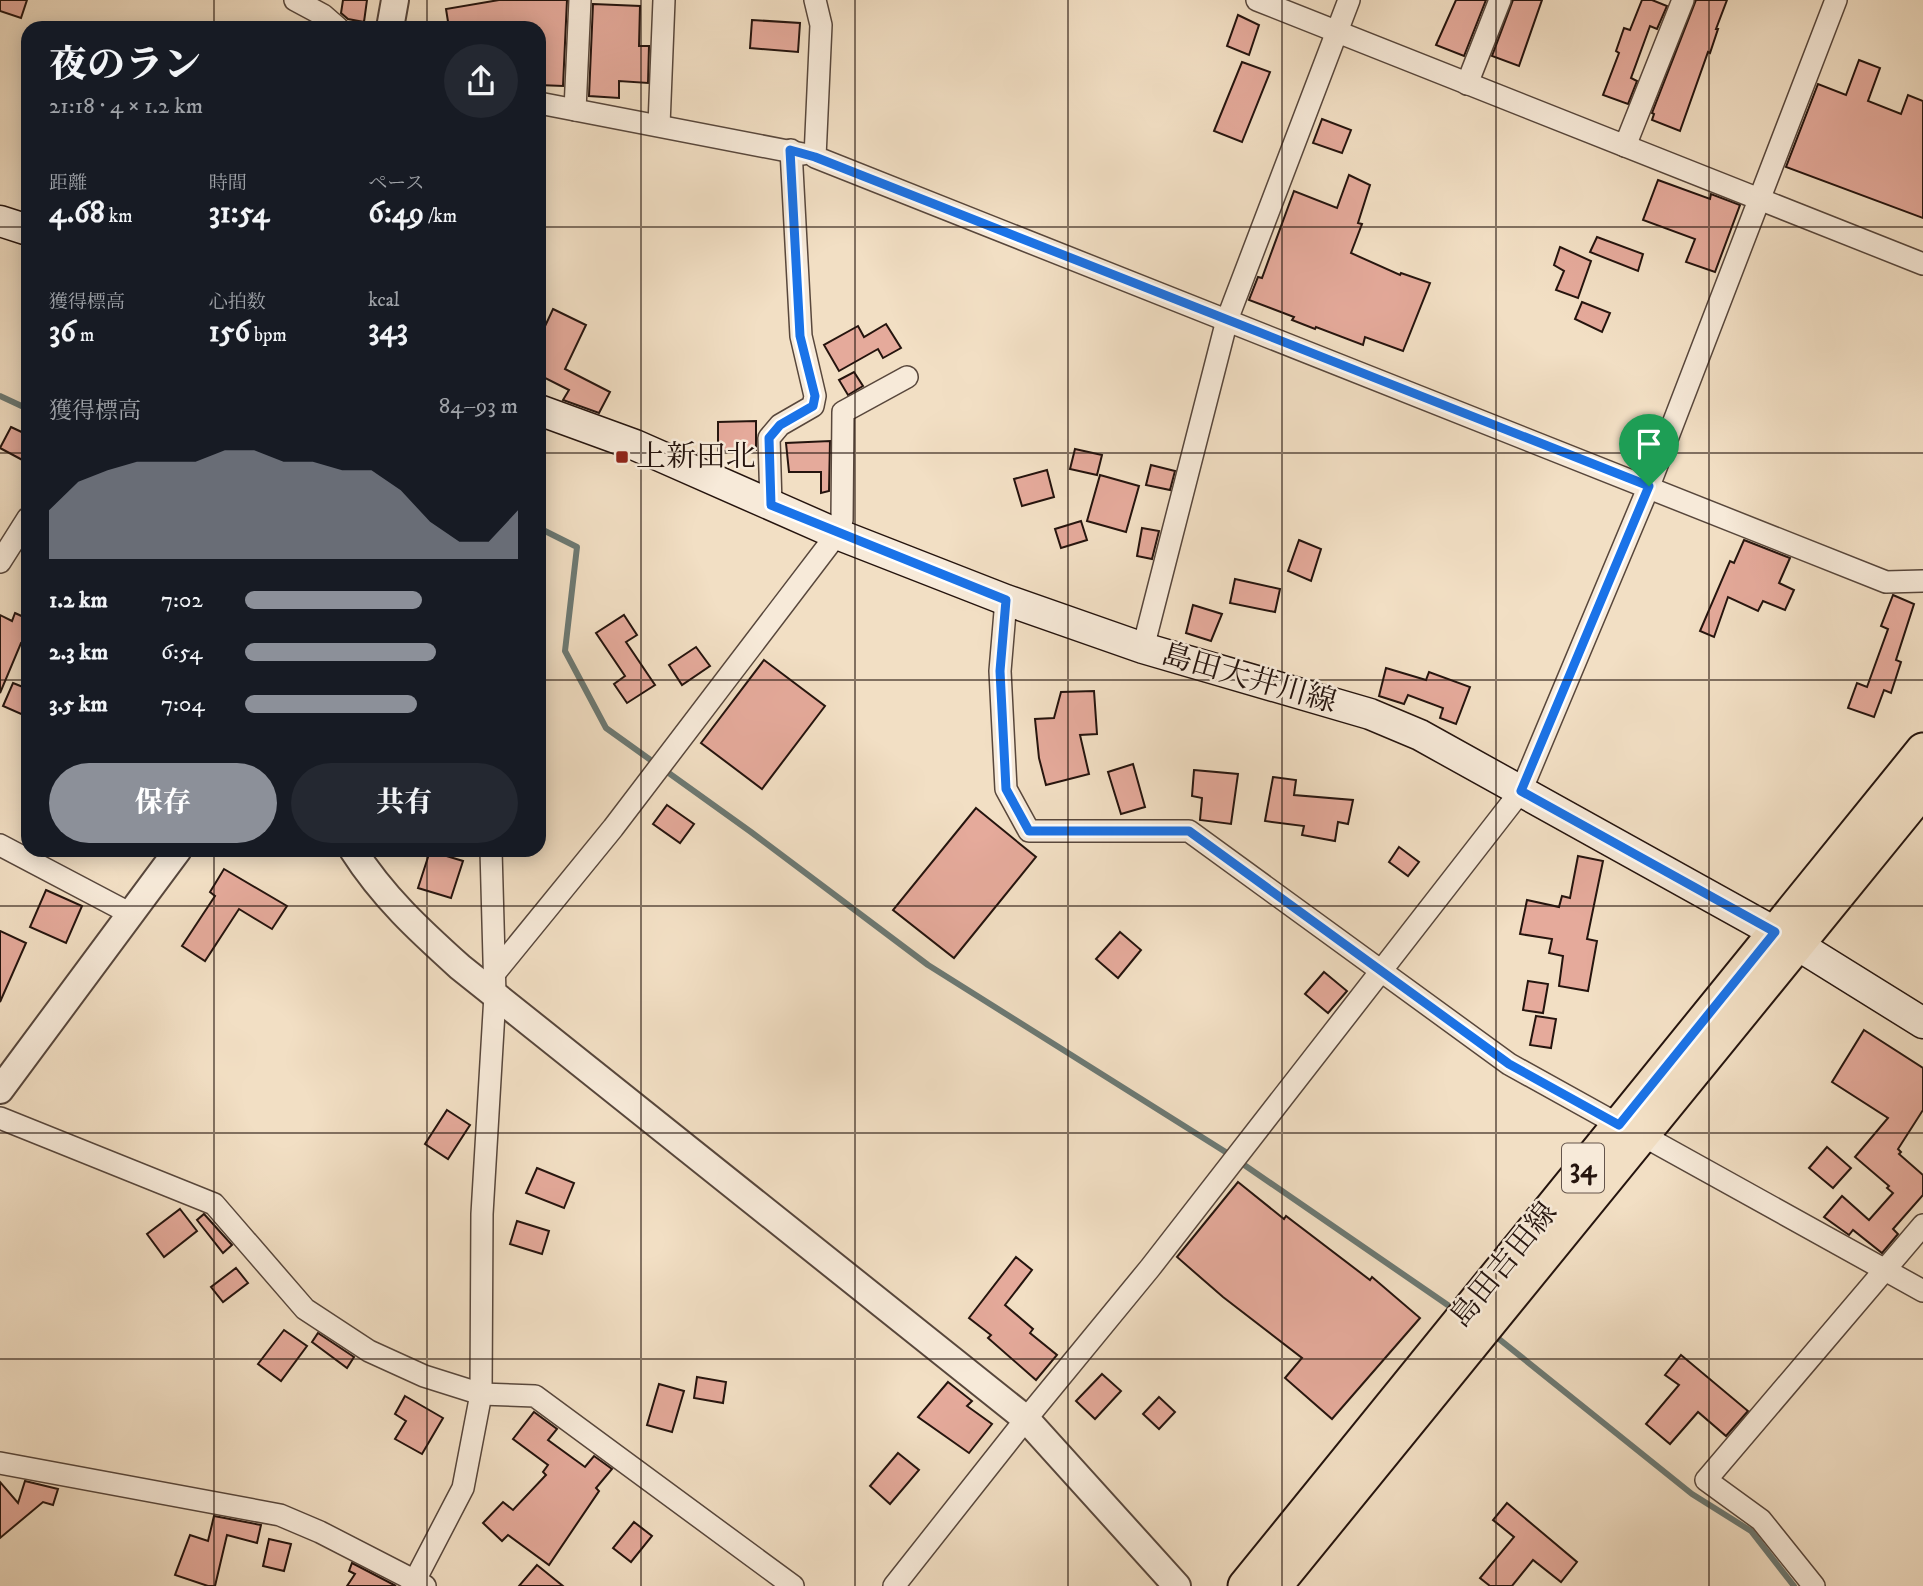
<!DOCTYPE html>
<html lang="ja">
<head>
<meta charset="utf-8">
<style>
  body { margin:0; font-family:"IM FELL DW Pica","Noto Serif JP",serif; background:#242831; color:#f1f3f6; height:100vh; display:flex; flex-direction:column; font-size:26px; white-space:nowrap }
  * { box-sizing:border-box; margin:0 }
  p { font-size:23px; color:#9ea1a6 }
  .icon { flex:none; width:38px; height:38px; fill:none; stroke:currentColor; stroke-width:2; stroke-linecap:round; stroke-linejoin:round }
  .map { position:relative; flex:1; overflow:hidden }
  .details { position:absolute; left:21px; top:21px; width:525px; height:836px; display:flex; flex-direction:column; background:#171b24; border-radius:21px; box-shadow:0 4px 18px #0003 }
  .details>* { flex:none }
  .pin { position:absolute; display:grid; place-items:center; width:60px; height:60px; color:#fff; margin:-72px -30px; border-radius:50% 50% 50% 0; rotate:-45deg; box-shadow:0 0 7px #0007 }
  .pin .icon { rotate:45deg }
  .round { display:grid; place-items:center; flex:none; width:74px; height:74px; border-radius:37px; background:#242831 }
  .summary { display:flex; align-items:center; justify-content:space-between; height:119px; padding:0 28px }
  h1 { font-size:38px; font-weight:800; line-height:52px }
  .stats { display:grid; grid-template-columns:repeat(3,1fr); gap:10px; height:119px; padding:7px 28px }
  .stats div { display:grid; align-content:center }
  .stats b { font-size:30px; font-weight:800 }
  .stats small { font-size:19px; font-weight:400 }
  .stats p { font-size:19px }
  .chart { height:196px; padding:14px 28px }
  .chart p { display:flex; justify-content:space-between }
  .chart svg { width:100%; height:126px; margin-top:7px; fill:#8c9099; opacity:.7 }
  .cta { display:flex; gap:14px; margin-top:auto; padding:14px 28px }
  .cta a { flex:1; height:80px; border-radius:42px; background:#8c9099; color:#fff; font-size:28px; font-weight:800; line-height:80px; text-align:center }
  .cta a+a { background:#242831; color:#f1f3f6 }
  ul { padding:0 28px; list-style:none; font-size:23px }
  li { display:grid; grid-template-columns:112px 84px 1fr; align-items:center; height:52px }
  li i { height:18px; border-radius:9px; background:#8c9099 }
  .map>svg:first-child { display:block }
</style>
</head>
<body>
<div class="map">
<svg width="1923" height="1586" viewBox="0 0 1923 1586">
  <rect width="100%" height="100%" fill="#f2dfc4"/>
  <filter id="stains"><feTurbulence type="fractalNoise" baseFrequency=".00286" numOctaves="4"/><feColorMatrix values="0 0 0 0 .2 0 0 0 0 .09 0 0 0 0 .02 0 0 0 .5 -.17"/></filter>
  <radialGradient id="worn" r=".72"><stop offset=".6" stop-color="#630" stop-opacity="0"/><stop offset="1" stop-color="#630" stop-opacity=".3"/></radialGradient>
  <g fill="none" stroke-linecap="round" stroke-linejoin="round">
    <g stroke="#6c7973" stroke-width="6">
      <polyline points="0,396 28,409"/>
      <polyline points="539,528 577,547 565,651 606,728 751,832 928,965 1224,1151 1455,1310"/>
      <polyline points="1494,1335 1692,1494 1751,1531 1794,1586"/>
    </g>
  </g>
  <g fill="#e5aa9b" stroke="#25140e" stroke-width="2">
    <polygon points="0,0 27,0 21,18 0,11"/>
    <polygon points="343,0 367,0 364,22 348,19 341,13"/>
    <polygon points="499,0 567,0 563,86 539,85 539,28 449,28 446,9"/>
    <polygon points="1456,0 1486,0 1464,56 1436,45"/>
    <polygon points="1513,0 1542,0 1519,66 1492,56"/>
    <polygon points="1642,0 1652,0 1667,6 1657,29 1650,26 1631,78 1637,81 1628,104 1603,95 1619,53 1616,51 1624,28 1630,30"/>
    <polygon points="1696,0 1727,0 1716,29 1718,29 1710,53 1708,52 1680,131 1652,120 1654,114 1652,113"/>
    <polygon points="593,4 640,6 639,46 649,46 648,83 619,81 619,98 589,96"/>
    <polygon points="1238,15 1259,25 1249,55 1227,46"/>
    <polygon points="752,20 800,23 798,52 750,48"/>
    <polygon points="1859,60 1880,68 1868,101 1901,114 1908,95 1923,101 1923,218 1786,167 1818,84 1846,95"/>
    <polygon points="1242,62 1270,72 1242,142 1214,131"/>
    <polygon points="1322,119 1351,130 1342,153 1313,143"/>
    <polygon points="1349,175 1370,185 1358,223 1362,224 1351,253 1400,275 1401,273 1430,283 1403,351 1365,337 1363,345 1316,327 1315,329 1292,320 1294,317 1249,300 1258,277 1262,278 1294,191 1337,208"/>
    <polygon points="1658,180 1710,199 1711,194 1740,205 1715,272 1686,262 1695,239 1643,220"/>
    <polygon points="1597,237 1643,254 1638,271 1590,252"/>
    <polygon points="1560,247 1591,261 1578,298 1556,290 1564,271 1554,265"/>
    <polygon points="1582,302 1610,313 1602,332 1575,319"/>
    <polygon points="553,309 586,325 565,369 610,392 599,413 563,400 569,390 539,375 539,339"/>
    <polygon points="886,324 901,348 883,358 878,349 839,371 824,345 858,326 864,337"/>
    <polygon points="854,372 863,386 848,395 839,380"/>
    <polygon points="756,421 756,450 718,451 718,422"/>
    <polygon points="11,427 28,435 28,463 0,448"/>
    <polygon points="830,441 829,491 821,493 821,472 789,472 786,443"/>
    <polygon points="1075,449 1102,455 1097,475 1070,469"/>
    <polygon points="1151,465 1175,471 1170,490 1146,485"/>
    <polygon points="1047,470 1054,497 1022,506 1014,479"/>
    <polygon points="1100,475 1139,486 1126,532 1087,521"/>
    <polygon points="1081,521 1087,540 1061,548 1055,529"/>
    <polygon points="1142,528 1159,531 1152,559 1137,556"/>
    <polygon points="1299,540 1321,549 1311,581 1288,571"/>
    <polygon points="1744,540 1790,558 1779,583 1794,590 1785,610 1763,601 1758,611 1728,597 1714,637 1700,631 1730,561 1734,563"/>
    <polygon points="1235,579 1280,589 1275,612 1230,603"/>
    <polygon points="1893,595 1914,604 1896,660 1901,662 1891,693 1884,690 1874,717 1848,708 1857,683 1867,687 1888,629 1881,626"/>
    <polygon points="1193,605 1222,614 1211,641 1186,633"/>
    <polygon points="15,613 28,619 28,646 21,643 0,693 0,615 12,621"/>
    <polygon points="624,615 637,635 626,642 655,685 627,703 614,684 625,676 596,633"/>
    <polygon points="696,647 710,666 682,685 669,665"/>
    <polygon points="764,660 825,706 762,789 701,743"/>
    <polygon points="1386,668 1426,680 1429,672 1470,687 1456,724 1440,718 1443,708 1408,695 1404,704 1379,696"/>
    <polygon points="13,683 28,689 28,717 3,706"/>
    <polygon points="1094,691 1097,734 1080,735 1089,774 1046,785 1039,758 1035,719 1054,718 1061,692"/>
    <polygon points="1133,764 1145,807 1121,814 1108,772"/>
    <polygon points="1194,770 1238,774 1231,824 1200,820 1202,798 1192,796"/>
    <polygon points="1273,777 1296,780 1294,795 1353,800 1348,824 1338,822 1335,841 1302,835 1304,826 1265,821"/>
    <polygon points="667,805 694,824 680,843 653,824"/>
    <polygon points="976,808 1036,857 954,958 893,910"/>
    <polygon points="1399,847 1419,862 1408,876 1389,862"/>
    <polygon points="430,851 463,861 451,898 418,888"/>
    <polygon points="1578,856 1603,861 1587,939 1597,941 1588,991 1559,986 1563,956 1549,953 1552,939 1520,934 1527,900 1559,907 1562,896 1570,898"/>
    <polygon points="224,869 287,906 272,929 239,909 205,961 182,946 215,896 210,892"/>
    <polygon points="46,890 82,906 66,943 30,927"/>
    <polygon points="0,931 26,943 0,1002"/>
    <polygon points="1120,932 1141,950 1118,978 1096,959"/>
    <polygon points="1324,972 1347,991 1328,1013 1305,994"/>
    <polygon points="1528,981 1548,984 1543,1013 1523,1010"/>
    <polygon points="1536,1016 1556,1019 1551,1048 1530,1045"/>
    <polygon points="1864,1030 1923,1068 1923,1110 1898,1149 1901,1152 1899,1154 1923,1175 1923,1195 1893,1229 1898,1234 1882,1253 1853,1230 1849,1235 1824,1217 1842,1196 1869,1220 1893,1193 1887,1188 1889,1186 1855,1157 1888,1118 1832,1082"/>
    <polygon points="447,1110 470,1125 448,1159 425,1144"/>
    <polygon points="1827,1147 1851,1168 1833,1188 1809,1168"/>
    <polygon points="537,1168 574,1183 564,1208 526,1193"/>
    <polygon points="1238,1182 1284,1219 1286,1216 1370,1280 1372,1277 1420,1318 1332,1419 1285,1378 1302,1358 1223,1297 1177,1257"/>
    <polygon points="180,1209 197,1231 164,1257 147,1234"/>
    <polygon points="204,1214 232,1245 223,1253 197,1220"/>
    <polygon points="517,1221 549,1231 542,1254 510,1244"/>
    <polygon points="1016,1257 1032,1270 1005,1305 1033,1329 1030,1333 1057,1355 1036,1380 988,1338 991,1335 969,1318"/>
    <polygon points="236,1268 248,1283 223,1302 211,1287"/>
    <polygon points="284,1330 307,1346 281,1381 258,1364"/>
    <polygon points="318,1333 354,1357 347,1368 312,1342"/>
    <polygon points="1681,1355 1748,1411 1726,1436 1698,1412 1670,1444 1646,1424 1679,1385 1665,1375"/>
    <polygon points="1102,1374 1121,1391 1095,1419 1076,1401"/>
    <polygon points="697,1377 726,1382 723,1403 694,1398"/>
    <polygon points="948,1382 972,1401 967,1406 992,1424 969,1453 918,1417"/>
    <polygon points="659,1384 684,1391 672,1432 647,1425"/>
    <polygon points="405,1396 443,1418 422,1454 395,1439 406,1421 395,1414"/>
    <polygon points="1159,1397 1175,1412 1159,1429 1143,1414"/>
    <polygon points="534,1412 557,1429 548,1440 585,1467 594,1456 612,1469 596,1488 599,1491 549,1565 508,1535 502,1541 483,1523 503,1502 513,1510 546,1475 543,1472 548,1465 513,1439"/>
    <polygon points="898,1453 919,1470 890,1504 870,1486"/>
    <polygon points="25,1481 58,1489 53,1505 43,1502 0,1538 0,1482 18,1503"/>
    <polygon points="1507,1503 1577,1562 1561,1582 1533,1560 1512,1586 1490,1586 1480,1578 1514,1537 1493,1520"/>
    <polygon points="214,1516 261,1525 257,1543 227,1535 215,1586 208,1586 175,1575 190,1535 208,1541"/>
    <polygon points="634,1522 652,1536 631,1562 613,1548"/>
    <polygon points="269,1539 291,1544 284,1571 263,1566"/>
    <polygon points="352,1563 396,1586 347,1586 355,1574 349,1571"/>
    <polygon points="537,1565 563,1586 519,1586"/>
  </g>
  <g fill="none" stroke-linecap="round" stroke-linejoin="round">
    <defs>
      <g id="minor">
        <polyline points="295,0 323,15 338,28"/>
        <polyline points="815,0 821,25 815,157 1886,582 1923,581"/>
        <polyline points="1257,0 1923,264"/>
        <polyline points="1467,84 1500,0"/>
        <polyline points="539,103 803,154"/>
        <polyline points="575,110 580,0"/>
        <polyline points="659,125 664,0"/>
        <polyline points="1625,146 1683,0"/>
        <polyline points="771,505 769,438 780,425 813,406 815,396 801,336 791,150"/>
        <polyline points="0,562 28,518"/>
        <polyline points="1006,600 1000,671 1006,789 1029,831 1189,831 1509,1064 1619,1125"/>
        <polyline points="1143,648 1227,320 1349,0"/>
        <polyline points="0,845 131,914"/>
        <polyline points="494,974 613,828 837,534 842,520 843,412 907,377"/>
        <polyline points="0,1118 214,1204 305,1309 369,1351 424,1376 481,1394 535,1396 793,1586"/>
        <polyline points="1642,1135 1923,1291"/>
        <polyline points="0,1463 280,1515 320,1532 425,1586"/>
        <polyline points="412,1586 463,1488 481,1394 482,1214 495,995 491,850"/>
        <polyline points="894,1586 1026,1419 1150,1268 1521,791 1649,486 1836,0"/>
        <polyline points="1814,1586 1761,1520 1706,1480 1923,1225"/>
      </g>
      <g id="tertiary">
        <polyline points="390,28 395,0"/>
        <path d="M353 850C383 897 419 930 460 967L1026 1419 1177 1586"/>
        <polyline points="0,1090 178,850"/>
      </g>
      <g id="secondary">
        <polyline points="0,221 28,230"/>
        <polyline points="539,410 635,445 837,534 1006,600 1143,648 1370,714 1420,735 1796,944 1923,1023"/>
      </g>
      <g id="primary">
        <polyline points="1245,1586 1923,750"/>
        <polyline points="1275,1586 1923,790"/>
      </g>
    </defs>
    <use href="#minor" stroke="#58473c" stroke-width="24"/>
    <use href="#tertiary" stroke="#58473c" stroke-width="30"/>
    <use href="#secondary" stroke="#25140e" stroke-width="33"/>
    <use href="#primary" stroke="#25140e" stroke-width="37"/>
    <use href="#minor" stroke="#f7ead9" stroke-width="21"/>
    <use href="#tertiary" stroke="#f7ead9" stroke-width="26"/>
    <use href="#secondary" stroke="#f7ead9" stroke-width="30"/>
    <use href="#primary" stroke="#f2dfc4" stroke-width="33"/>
  </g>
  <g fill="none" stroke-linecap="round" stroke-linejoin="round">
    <defs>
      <polygon id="route" points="790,150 815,157 1649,486 1521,791 1775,932 1619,1125 1509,1064 1189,831 1029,831 1006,789 1000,671 1006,600 771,505 769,438 780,425 813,406 815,396 800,336"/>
    </defs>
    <use href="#route" stroke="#fff" stroke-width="14"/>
    <use href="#route" stroke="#1a73e8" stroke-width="9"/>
  </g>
  <path fill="none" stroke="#25140e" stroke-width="2" stroke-opacity="0.55" d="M214 0V28M427 0V28M641 0V1586M855 0V1586M1068 0V1586M1282 0V1586M1496 0V1586M1709 0V1586M0 227H28M539 227H1923M0 453H28M539 453H1923M0 680H28M539 680H1923M214 850V1586M427 850V1586M0 906H1923M0 1133H1923M0 1359H1923"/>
  <rect fill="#8f2418" stroke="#f7ead9" stroke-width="2.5" x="615" y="450" width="14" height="14" rx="3.5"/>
  <g text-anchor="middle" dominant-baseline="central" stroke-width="5" stroke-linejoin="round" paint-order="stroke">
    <rect fill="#f7ead9" stroke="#64544b" stroke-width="2" x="1562" y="1143.5" width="42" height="49" rx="5"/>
    <g font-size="28" font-weight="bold" fill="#25140e">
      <text x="1583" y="1168">34</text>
    </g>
    <g font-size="30" fill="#25140e" stroke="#f7ead9" text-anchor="start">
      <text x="636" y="457">上新田北</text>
    </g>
    <g font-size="30" fill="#25140e" stroke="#f7ead9">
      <text transform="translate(1249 679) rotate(16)">島田大井川線</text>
      <text transform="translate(1504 1265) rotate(-51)">島田吉田線</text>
    </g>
  </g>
  <rect width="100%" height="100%" filter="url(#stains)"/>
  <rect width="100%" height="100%" fill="url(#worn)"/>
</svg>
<div class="pin" style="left:1649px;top:486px;background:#1e9e55"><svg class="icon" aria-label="arrive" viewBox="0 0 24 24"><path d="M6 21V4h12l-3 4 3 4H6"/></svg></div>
<section class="details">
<div class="summary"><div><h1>夜のラン</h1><p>21:18 · 4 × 1.2 km</p></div><a class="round"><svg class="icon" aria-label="share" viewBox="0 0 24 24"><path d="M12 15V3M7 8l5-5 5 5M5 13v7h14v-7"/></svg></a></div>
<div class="stats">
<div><p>距離</p><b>4.68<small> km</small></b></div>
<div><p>時間</p><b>31:54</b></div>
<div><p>ペース</p><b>6:49<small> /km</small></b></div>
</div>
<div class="stats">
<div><p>獲得標高</p><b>36<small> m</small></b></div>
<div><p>心拍数</p><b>156<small> bpm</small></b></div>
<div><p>kcal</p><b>343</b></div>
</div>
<div class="chart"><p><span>獲得標高</span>84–93 m</p>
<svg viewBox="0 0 160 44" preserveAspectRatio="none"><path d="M0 44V27L10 17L20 13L30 10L40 10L50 10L60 6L70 6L80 10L90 10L100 13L110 13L120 20L130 31L140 38L150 38L160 27V44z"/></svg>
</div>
<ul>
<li><b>1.2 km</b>7:02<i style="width:65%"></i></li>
<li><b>2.3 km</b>6:54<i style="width:70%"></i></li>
<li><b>3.5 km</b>7:04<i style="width:63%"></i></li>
</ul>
<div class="cta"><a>保存</a><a>共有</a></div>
</section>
</div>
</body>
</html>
